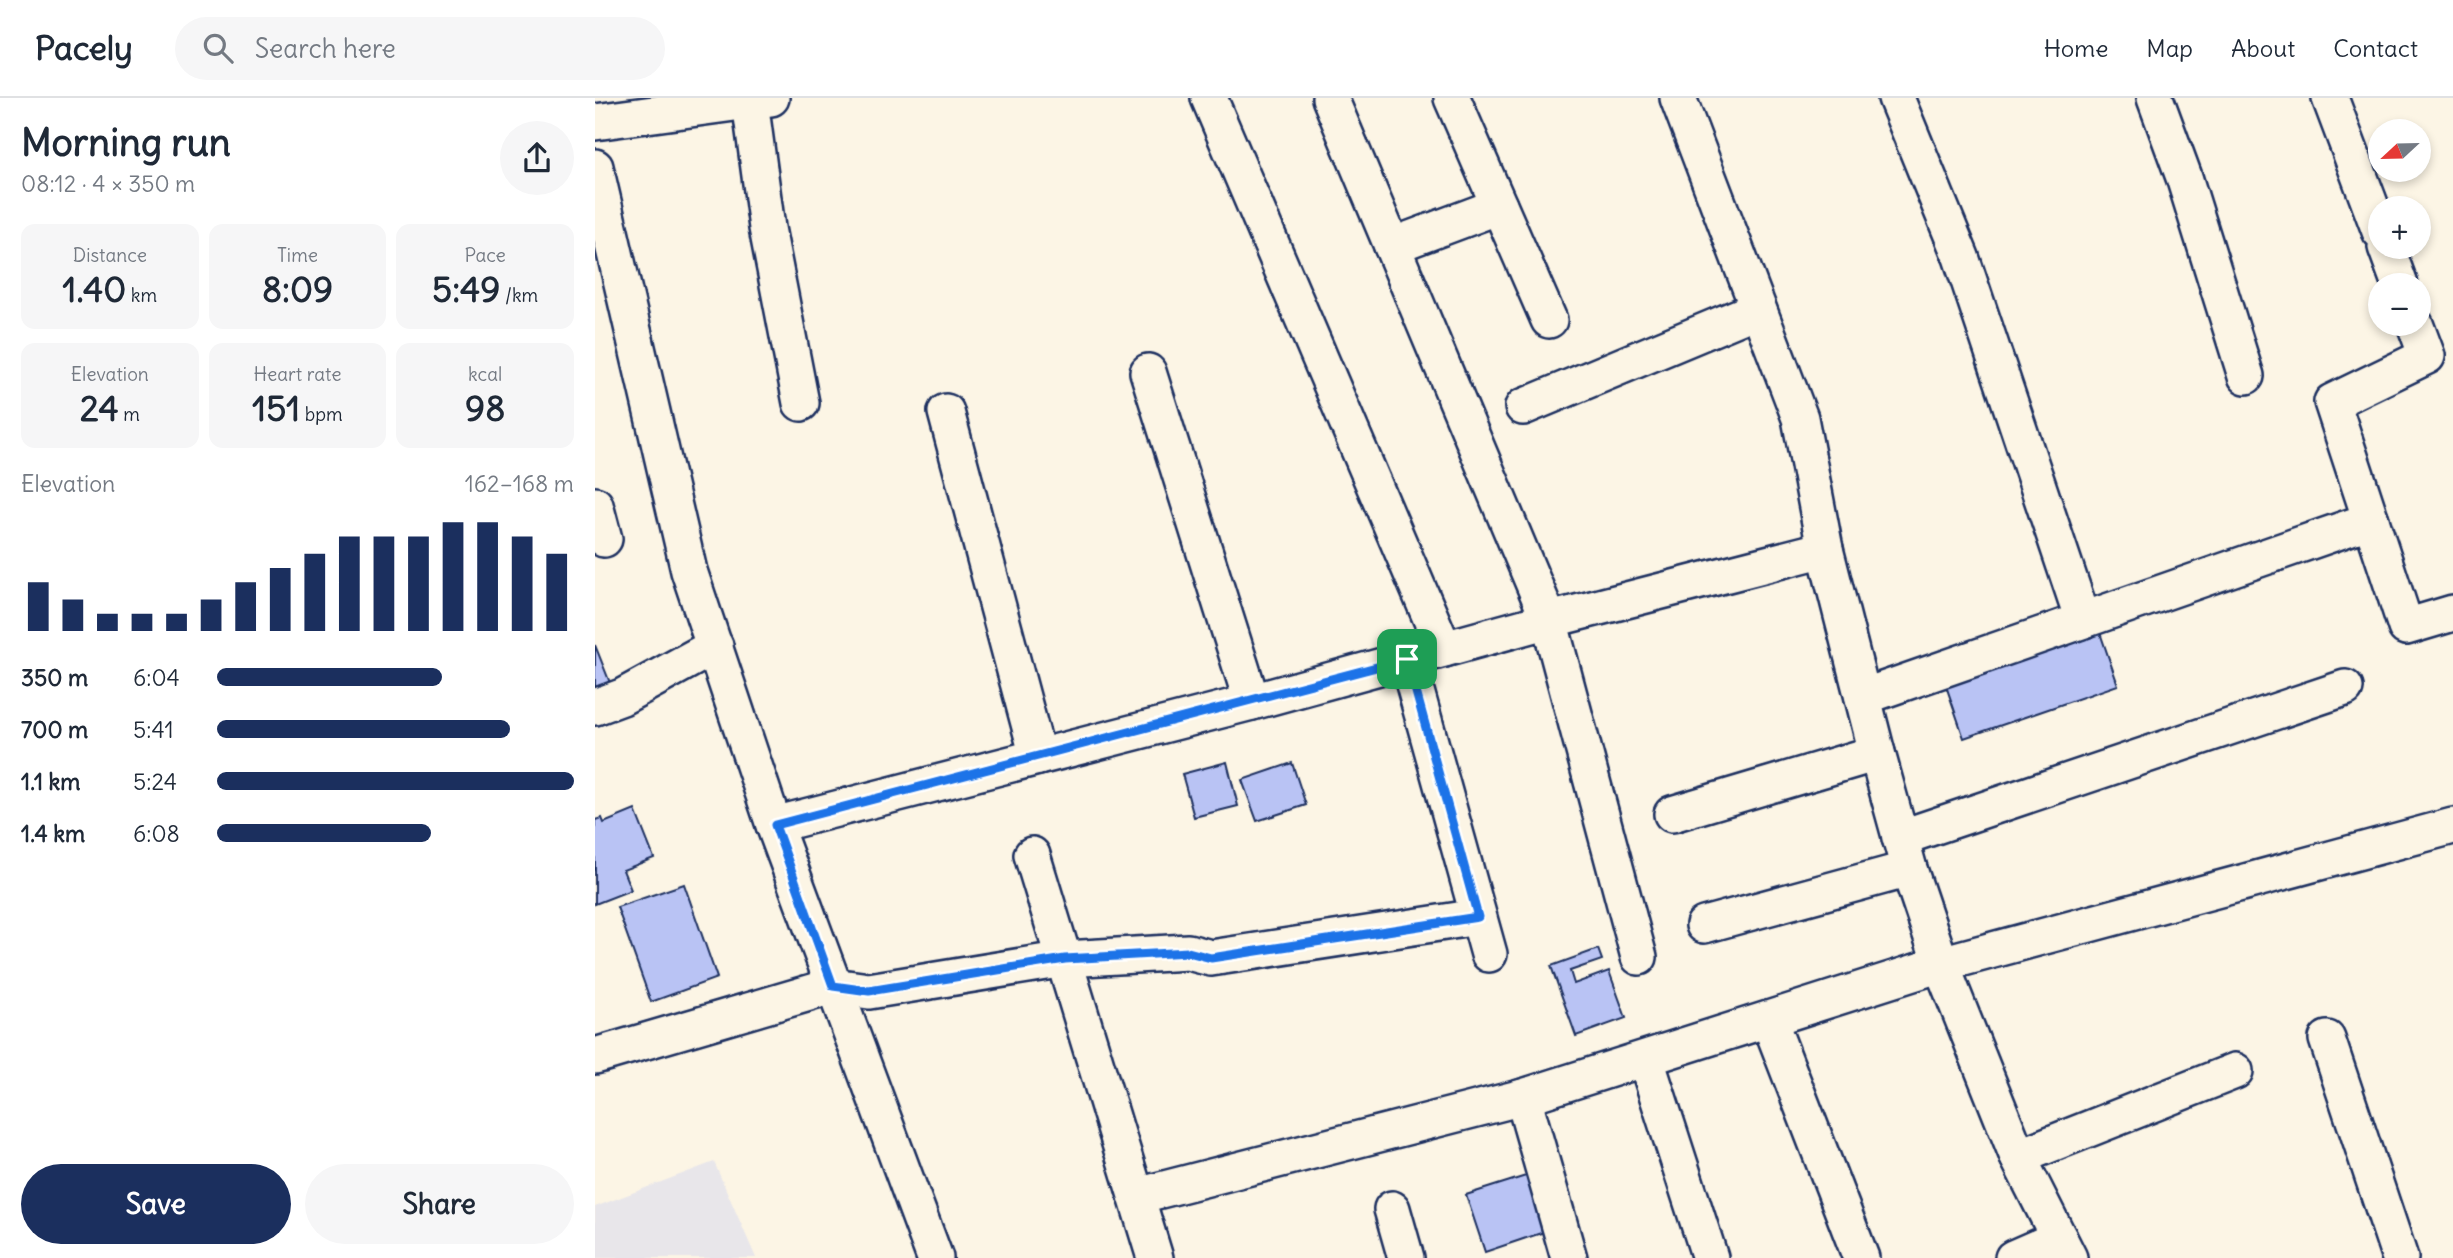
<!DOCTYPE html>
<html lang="en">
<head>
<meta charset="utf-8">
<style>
  body { margin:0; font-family:Delius,sans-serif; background:#f6f6f7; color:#1f2937; height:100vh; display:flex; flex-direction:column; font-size:26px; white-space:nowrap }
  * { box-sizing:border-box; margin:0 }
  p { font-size:23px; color:#747a83 }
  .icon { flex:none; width:38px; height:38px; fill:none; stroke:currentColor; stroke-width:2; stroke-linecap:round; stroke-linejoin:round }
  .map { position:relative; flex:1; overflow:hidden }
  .sheet { display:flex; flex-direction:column; background:#fff; width:595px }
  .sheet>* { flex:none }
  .needle { width:46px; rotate:248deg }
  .buttons { position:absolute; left:1773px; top:21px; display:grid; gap:14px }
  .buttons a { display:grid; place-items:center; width:63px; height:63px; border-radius:50%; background:#fff; box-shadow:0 4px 10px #0003; font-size:35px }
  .pin { position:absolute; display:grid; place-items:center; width:60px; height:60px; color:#fff; margin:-30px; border-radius:14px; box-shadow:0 4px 10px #0006 }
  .round { display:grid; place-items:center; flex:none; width:74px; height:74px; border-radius:37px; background:#f6f6f7 }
  .overview { display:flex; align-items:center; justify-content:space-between; height:119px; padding:0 21px }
  h1 { font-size:38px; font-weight:700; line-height:52px }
  .metrics { display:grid; grid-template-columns:repeat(3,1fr); gap:10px; height:119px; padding:7px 21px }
  .metrics div { display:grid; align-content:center; border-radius:14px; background:#f6f6f7; text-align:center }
  .metrics b { font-size:35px; font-weight:700 }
  .metrics small { font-size:19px; font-weight:400 }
  .metrics p { font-size:19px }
  .chart { height:196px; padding:14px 21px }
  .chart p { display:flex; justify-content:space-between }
  .chart svg { width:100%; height:126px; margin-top:7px; stroke:#1b2f5e; stroke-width:6 }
  .primary-button { display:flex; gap:14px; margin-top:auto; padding:14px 21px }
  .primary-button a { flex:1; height:80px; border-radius:42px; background:#1b2f5e; color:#fff; font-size:28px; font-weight:700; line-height:80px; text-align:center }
  .primary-button a+a { background:#f6f6f7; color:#1f2937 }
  ul { padding:0 21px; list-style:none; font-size:23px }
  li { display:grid; grid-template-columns:112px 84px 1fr; align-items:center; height:52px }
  li i { height:18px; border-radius:9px; background:#1b2f5e }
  header { display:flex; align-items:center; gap:42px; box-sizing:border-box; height:98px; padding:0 35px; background:#fff; border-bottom:2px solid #e0e1e3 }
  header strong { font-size:33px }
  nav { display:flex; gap:38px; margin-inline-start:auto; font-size:24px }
  .search { width:490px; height:63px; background:#f6f6f7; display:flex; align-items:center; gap:18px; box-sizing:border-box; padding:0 24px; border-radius:38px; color:#747a83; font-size:26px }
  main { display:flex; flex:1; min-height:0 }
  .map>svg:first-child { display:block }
</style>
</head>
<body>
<header>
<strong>Pacely</strong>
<div class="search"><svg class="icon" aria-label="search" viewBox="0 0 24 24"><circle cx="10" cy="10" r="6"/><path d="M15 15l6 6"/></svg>Search here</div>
<nav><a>Home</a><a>Map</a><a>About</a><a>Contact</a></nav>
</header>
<main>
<section class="sheet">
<div class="overview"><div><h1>Morning run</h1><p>08:12 · 4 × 350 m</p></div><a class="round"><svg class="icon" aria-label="share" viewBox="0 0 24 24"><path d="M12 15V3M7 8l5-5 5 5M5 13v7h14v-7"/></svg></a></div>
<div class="metrics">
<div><p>Distance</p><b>1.40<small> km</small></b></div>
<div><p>Time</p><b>8:09</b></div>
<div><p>Pace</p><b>5:49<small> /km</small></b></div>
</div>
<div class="metrics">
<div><p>Elevation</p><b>24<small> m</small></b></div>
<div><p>Heart rate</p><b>151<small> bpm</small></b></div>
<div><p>kcal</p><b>98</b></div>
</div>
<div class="chart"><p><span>Elevation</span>162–168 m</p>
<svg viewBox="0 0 160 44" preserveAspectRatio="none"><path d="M5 44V27M15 44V33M25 44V38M35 44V38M45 44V38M55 44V33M65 44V27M75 44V22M85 44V17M95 44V11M105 44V11M115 44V11M125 44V6M135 44V6M145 44V11M155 44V17"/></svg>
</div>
<ul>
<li><b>350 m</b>6:04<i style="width:63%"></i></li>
<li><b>700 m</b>5:41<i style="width:82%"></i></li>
<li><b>1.1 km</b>5:24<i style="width:100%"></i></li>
<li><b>1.4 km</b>6:08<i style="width:60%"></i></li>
</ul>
<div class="primary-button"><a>Save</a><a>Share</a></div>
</section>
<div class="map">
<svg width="1858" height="1160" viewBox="0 0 1858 1160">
  <rect width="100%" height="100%" fill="#fcf5e5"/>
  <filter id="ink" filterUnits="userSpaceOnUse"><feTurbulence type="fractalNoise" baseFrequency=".0143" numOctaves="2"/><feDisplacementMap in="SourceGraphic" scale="14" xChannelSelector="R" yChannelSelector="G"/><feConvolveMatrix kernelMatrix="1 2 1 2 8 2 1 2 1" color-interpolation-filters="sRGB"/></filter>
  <g filter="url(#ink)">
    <polygon fill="#e8e6ea" points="119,1064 161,1160 0,1160 0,1109"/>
    <g fill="#b9c3f4" stroke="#1b2f5e" stroke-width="2">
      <polygon points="1502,526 1523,587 1369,640 1348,579"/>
      <polygon points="0,547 17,590 0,597"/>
      <polygon points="632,664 643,708 599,719 587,676"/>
      <polygon points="697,665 711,707 662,723 647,682"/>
      <polygon points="40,712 59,760 28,772 36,792 0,806 0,722 7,720 9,725"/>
      <polygon points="89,786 122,880 56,904 22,809"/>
      <polygon points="1003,851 1007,862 975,873 979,886 1014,873 1031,920 981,938 956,868"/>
      <polygon points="934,1077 952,1133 890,1154 871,1097"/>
    </g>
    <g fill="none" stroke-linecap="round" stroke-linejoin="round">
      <defs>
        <g id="street">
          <polyline points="614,0 849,551"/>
          <polyline points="735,0 954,522 1044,859"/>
          <polyline points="857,0 954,222"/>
          <polyline points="1083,0 1205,320 1230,451 1282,655 1314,771 1346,866 1423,1059 1474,1160"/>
          <polyline points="1301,0 1366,159 1488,522"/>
          <polyline points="1560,0 1589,79 1651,278"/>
          <polyline points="1735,0 1785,133"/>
          <polyline points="155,3 172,130 206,305"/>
          <polyline points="0,24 176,0"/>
          <polyline points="0,69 94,473 179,727 340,1160"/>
          <polyline points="797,148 904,108"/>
          <polyline points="1791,149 1805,187"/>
          <polyline points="1820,226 1832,258 1737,304 1811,529 1858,515"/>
          <polyline points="553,274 657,604"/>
          <polyline points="928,309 1163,211"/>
          <polyline points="351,314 443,659"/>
          <polyline points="0,407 9,441"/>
          <polyline points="812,561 894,856"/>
          <polyline points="1268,599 1776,422"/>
          <polyline points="0,609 27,599 120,548"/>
          <polyline points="1077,716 1282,655"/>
          <polyline points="179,727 657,604 954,522 1230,451"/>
          <polyline points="1305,740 1750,590"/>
          <polyline points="437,757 560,1160"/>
          <polyline points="1109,827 1314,771"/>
          <polyline points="1174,922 1266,1160"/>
          <polyline points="1732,941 1805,1160"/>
          <polyline points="0,958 238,888 274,893 470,861 593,854 616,860 883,819"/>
          <polyline points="1051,962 1115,1160"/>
          <polyline points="928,999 974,1160"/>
          <polyline points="1423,1059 1640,973"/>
          <polyline points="542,1098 928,999 1346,866 1858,728"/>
          <polyline points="797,1111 811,1160"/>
          <polyline points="1418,1160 1464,1140"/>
        </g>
      </defs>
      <use href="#street" stroke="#1b2f5e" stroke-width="40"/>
      <use href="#street" stroke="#fcf5e5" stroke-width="35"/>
    </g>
  </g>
  <g fill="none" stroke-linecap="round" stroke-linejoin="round" filter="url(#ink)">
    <defs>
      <polygon id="route" points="812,561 883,819 616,860 593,854 470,861 274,893 238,888 180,727"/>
    </defs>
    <use href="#route" stroke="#fff" stroke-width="14"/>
    <use href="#route" stroke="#1a73e8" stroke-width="9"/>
  </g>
</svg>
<div class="buttons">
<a><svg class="needle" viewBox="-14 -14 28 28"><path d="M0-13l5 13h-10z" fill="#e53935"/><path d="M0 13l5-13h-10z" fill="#747a83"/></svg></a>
<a>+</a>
<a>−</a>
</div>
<div class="pin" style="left:812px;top:561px;background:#1e9e55"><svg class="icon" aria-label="arrive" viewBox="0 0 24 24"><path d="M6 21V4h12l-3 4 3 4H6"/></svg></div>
</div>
</main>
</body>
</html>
